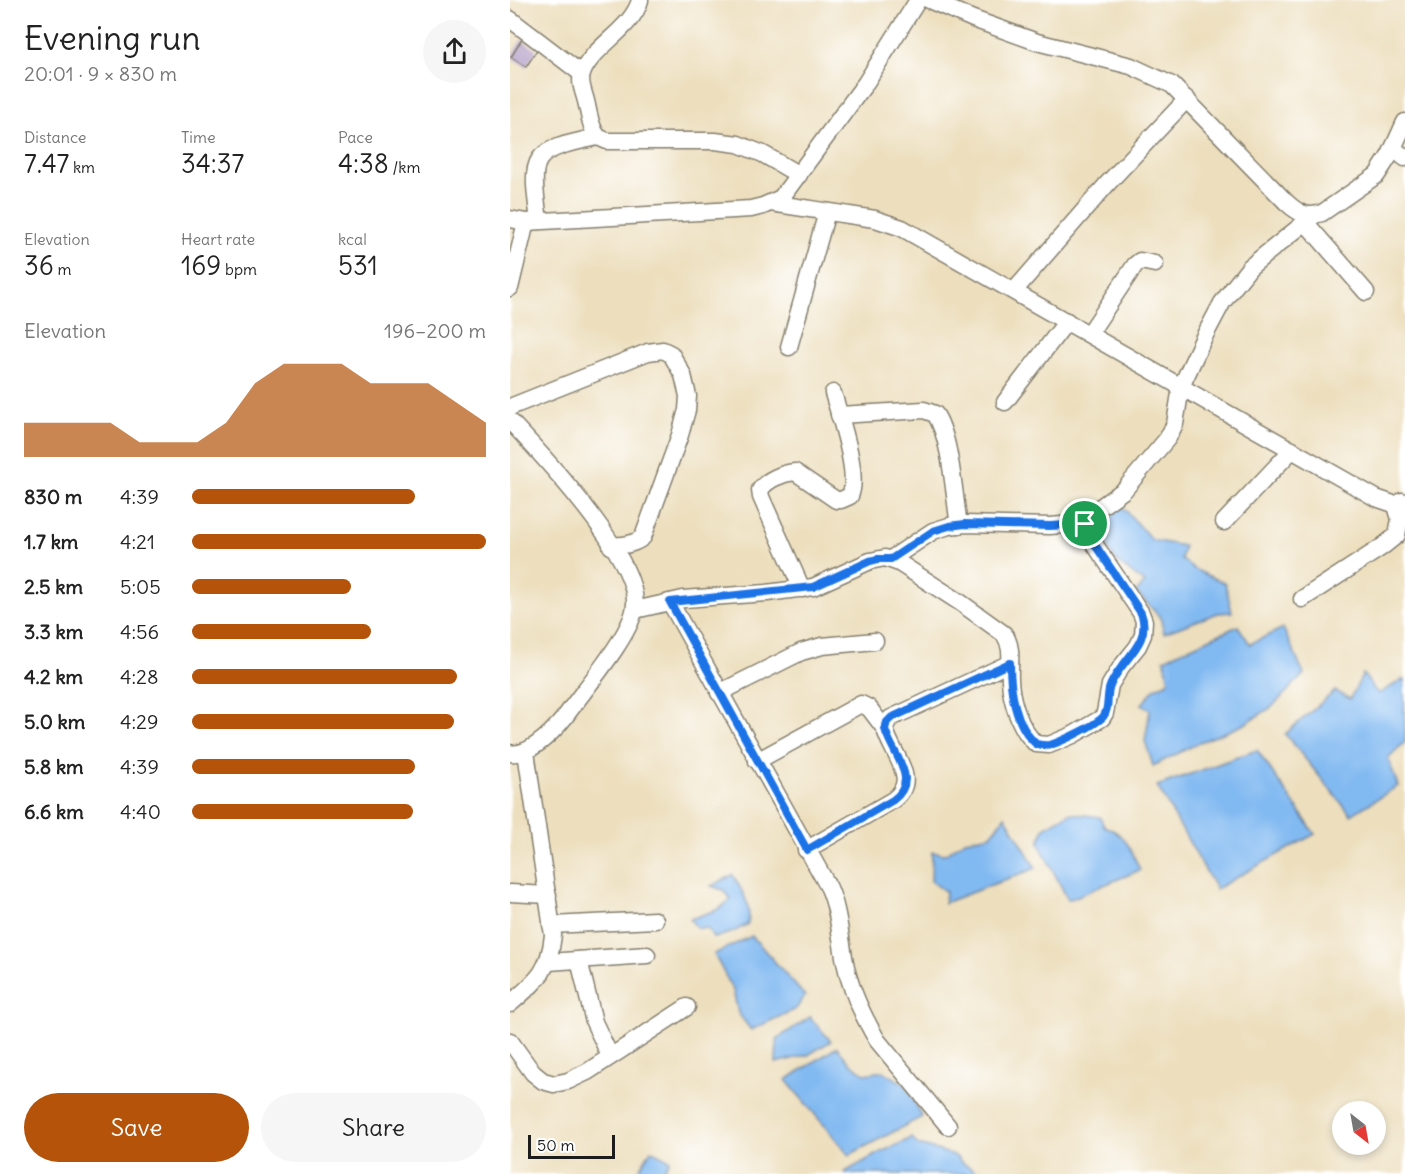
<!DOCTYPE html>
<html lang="en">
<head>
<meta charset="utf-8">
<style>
  body { margin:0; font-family:Delius,sans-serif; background:#f6f6f6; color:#222; height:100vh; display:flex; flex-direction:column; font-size:22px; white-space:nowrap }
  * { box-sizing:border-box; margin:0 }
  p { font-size:20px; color:#767676 }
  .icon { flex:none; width:33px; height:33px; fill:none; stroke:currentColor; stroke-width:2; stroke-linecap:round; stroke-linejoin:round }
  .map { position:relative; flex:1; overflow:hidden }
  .details { display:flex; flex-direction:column; background:#fff; width:510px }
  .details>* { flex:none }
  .needle { width:39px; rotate:149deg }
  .tools { position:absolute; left:822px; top:1101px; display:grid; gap:12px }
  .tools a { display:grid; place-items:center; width:54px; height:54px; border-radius:50%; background:#fff; box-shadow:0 3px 9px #0003; font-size:30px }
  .scale { position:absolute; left:18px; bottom:15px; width:87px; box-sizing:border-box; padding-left:6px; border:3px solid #1c1c1c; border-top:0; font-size:16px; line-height:21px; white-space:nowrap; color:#1c1c1c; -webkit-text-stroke:4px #fff; paint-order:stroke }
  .pin { position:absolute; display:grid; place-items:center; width:51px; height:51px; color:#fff; margin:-26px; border:3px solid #fff; border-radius:50%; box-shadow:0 2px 6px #0007 }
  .round { display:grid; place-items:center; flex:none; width:63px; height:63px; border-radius:32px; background:#f6f6f6 }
  .summary { display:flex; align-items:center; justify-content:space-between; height:102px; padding:0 24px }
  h1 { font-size:33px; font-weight:600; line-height:45px }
  .stats { display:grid; grid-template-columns:repeat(3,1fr); gap:9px; height:102px; padding:6px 24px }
  .stats div { display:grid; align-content:center }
  .stats b { font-size:26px; font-weight:600 }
  .stats small { font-size:16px; font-weight:400 }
  .stats p { font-size:16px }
  .chart { height:168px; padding:12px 24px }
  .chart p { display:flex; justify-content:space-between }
  .chart svg { width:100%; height:108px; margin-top:6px; fill:#b45309; opacity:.7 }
  .primary-button { display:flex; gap:12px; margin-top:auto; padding:12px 24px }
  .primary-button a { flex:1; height:69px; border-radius:36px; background:#b45309; color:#fff; font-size:24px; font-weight:600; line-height:69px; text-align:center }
  .primary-button a+a { background:#f6f6f6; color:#222 }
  ul { padding:0 24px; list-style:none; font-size:20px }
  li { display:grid; grid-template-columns:96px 72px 1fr; align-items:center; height:45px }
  li i { height:15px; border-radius:8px; background:#b45309 }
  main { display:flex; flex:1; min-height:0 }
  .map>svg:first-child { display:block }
</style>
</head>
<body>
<main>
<section class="details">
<div class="summary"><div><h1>Evening run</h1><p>20:01 · 9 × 830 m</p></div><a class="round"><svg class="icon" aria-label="share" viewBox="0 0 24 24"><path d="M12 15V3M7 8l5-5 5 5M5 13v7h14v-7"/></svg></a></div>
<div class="stats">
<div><p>Distance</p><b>7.47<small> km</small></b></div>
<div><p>Time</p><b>34:37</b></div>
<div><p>Pace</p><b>4:38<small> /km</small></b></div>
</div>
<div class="stats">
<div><p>Elevation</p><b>36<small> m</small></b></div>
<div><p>Heart rate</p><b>169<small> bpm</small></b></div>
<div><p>kcal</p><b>531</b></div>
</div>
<div class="chart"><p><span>Elevation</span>196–200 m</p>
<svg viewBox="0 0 160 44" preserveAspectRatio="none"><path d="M0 44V30L10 30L20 30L30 30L40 38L50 38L60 38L70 30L80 14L90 6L100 6L110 6L120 14L130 14L140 14L150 22L160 30V44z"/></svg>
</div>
<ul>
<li><b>830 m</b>4:39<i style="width:76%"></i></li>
<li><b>1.7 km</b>4:21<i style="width:100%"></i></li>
<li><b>2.5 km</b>5:05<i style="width:54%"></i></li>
<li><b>3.3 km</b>4:56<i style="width:61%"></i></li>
<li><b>4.2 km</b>4:28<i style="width:90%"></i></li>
<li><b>5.0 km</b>4:29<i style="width:89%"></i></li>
<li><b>5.8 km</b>4:39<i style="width:76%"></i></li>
<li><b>6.6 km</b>4:40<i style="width:75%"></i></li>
</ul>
<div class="primary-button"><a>Save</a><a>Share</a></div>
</section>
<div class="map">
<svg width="895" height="1174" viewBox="0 0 895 1174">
  <rect width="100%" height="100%" fill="#fff"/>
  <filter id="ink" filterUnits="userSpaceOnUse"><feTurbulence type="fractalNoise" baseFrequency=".0167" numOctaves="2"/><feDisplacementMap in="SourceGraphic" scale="12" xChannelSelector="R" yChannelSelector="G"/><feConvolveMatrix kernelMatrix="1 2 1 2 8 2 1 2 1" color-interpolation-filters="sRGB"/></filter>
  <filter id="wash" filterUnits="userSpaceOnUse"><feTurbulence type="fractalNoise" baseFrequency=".008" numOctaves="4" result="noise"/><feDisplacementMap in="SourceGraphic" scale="24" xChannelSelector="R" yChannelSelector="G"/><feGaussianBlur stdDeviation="1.35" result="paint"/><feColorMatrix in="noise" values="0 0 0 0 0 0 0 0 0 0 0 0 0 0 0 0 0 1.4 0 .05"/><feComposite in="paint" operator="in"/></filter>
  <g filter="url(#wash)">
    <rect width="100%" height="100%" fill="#eddfbe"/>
    <g fill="#81b9f1" stroke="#4e6a86" stroke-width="1.5">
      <polygon points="611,505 642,540 674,546 671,559 686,570 715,583 722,612 708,613 654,633 650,617 626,592 635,583 607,562 587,532"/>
      <polygon points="728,626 740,644 773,628 794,674 762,707 733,725 688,743 643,766 635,741 640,710 632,704 644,689 659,681 654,659"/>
      <polygon points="853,674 868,694 894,679 895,742 878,758 888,786 841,815 775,734 825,691 840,699"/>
      <polygon points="747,750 805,834 706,889 647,786"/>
      <path d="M560 813 590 817 594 826C616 834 621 849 630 870L558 900 529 843 534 828Z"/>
      <polygon points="495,816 526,868 434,903 436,892 421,881 422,852 435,854 455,840 481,835"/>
      <path d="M223 875C232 891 242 905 238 924L223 932 204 938 197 928H187L180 919 209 909 221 899 213 890 201 886Z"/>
      <polygon points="242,936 295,996 286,1009 241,1030 228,1013 223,990 204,954"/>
      <polygon points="300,1017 321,1041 298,1055 266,1063 267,1039"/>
      <polygon points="327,1047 338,1061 355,1074 373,1071 395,1084 412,1117 339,1155 276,1080"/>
      <polygon points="402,1138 408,1145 444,1155 451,1162 471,1174 336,1174 335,1172 369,1153"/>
      <polygon points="141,1150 160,1160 153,1171 155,1174 133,1174 130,1167"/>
    </g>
    <g id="blocks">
      <polygon fill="#b19bc4" points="12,39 27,50 16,67 1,57"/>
    </g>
  </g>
  <g filter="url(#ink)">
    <use href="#blocks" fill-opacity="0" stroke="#847e6d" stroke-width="1.5"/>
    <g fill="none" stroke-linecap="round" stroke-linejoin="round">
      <defs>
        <g id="minor">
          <path d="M130 0C123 29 80 48 72 74 69 82 74 93 76 101 79 113 80 127 88 137L97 141H205L228 144 253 154 289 175"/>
          <path d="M419 0 463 19 527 42 621 66 662 85 776 202C788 213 796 218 812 213L867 175 880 155 895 122"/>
          <polyline points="0,19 72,74"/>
          <polyline points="883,148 895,158"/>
          <polyline points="261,203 365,219 392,228 866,498 895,508"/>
          <polyline points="0,219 16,222 241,209 253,206 271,198 355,84 408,0"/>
          <path d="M29 221C20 154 20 151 88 137"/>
          <polyline points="795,222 856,292"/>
          <polyline points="0,288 16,222"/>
          <polyline points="504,291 598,183 677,99"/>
          <polyline points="579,334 625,265 630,261 645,264"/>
          <polyline points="279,347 317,212"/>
          <polyline points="495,402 557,321"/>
          <path d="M0 407 138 352 153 350 161 354 173 375 178 396 177 410 170 435 133 537C124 545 113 545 101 546"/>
          <path d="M329 415 414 410 425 414C441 437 444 496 449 525"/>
          <path d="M0 421C32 455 136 564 124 611 118 638 77 686 60 710 49 726 21 757 0 753"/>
          <polyline points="714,522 782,450"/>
          <polyline points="381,559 423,531 439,526 455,524 540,526 575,523"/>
          <path d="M292 589 251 497 250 490C256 480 273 473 285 472L326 500H331L340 496C350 475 330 417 323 393"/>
          <polyline points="792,599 872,547 887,535 890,519 886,506 892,501"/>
          <path d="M160 602 319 888C329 911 330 937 335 962 340 989 353 1016 367 1040L438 1126"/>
          <path d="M125 610 173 599 257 593 303 587 360 561 375 558 389 563 451 603 494 634C504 648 499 664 500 680 501 701 510 730 526 744L539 745 563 735 592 718 595 713 600 685 611 667 628 646 633 635 634 621 631 613 579 536 575 523V518L614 490 657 439 665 424 671 387 694 337 712 303 724 287 740 267 803 216"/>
          <polyline points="209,693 291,652 312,646 365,641"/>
          <polyline points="247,761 351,704 359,708 375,729"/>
          <path d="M296 850 383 800C411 779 381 754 375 729L377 722 381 718 500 663"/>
          <polyline points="0,893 38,895"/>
          <polyline points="41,925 145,920"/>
          <polyline points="69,960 84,1022 100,1056"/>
          <polyline points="39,962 137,955"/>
          <path d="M0 1004C27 980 39 973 43 935L16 752"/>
          <polyline points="0,1041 23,1073 33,1081 44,1084 58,1081 77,1072 177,1007"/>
        </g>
      </defs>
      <use href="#minor" stroke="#847e6d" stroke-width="19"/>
      <use href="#minor" stroke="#fff" stroke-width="16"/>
    </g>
  </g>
  <g fill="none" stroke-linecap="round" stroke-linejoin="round" filter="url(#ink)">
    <defs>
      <path id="route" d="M455 524 540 526 575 524 579 536 631 613C643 643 610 660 600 686 596 695 600 709 593 717 584 726 553 741 540 745 536 746 531 745 526 744 505 725 500 690 500 663L381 718 377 722 375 729C382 755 411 779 383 800L297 850 160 602 303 587 360 561 368 559H381L423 531 439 526Z"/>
    </defs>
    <use href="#route" stroke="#fff" stroke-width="12"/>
    <use href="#route" stroke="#1a73e8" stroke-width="8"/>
  </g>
</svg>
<div class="tools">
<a><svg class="needle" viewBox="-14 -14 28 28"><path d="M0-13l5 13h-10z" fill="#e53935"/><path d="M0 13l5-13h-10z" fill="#767676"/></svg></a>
</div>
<div class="scale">50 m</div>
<div class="pin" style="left:575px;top:524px;background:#1e9e55"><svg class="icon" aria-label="arrive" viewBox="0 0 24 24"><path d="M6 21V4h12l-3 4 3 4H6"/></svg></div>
</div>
</main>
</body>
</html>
